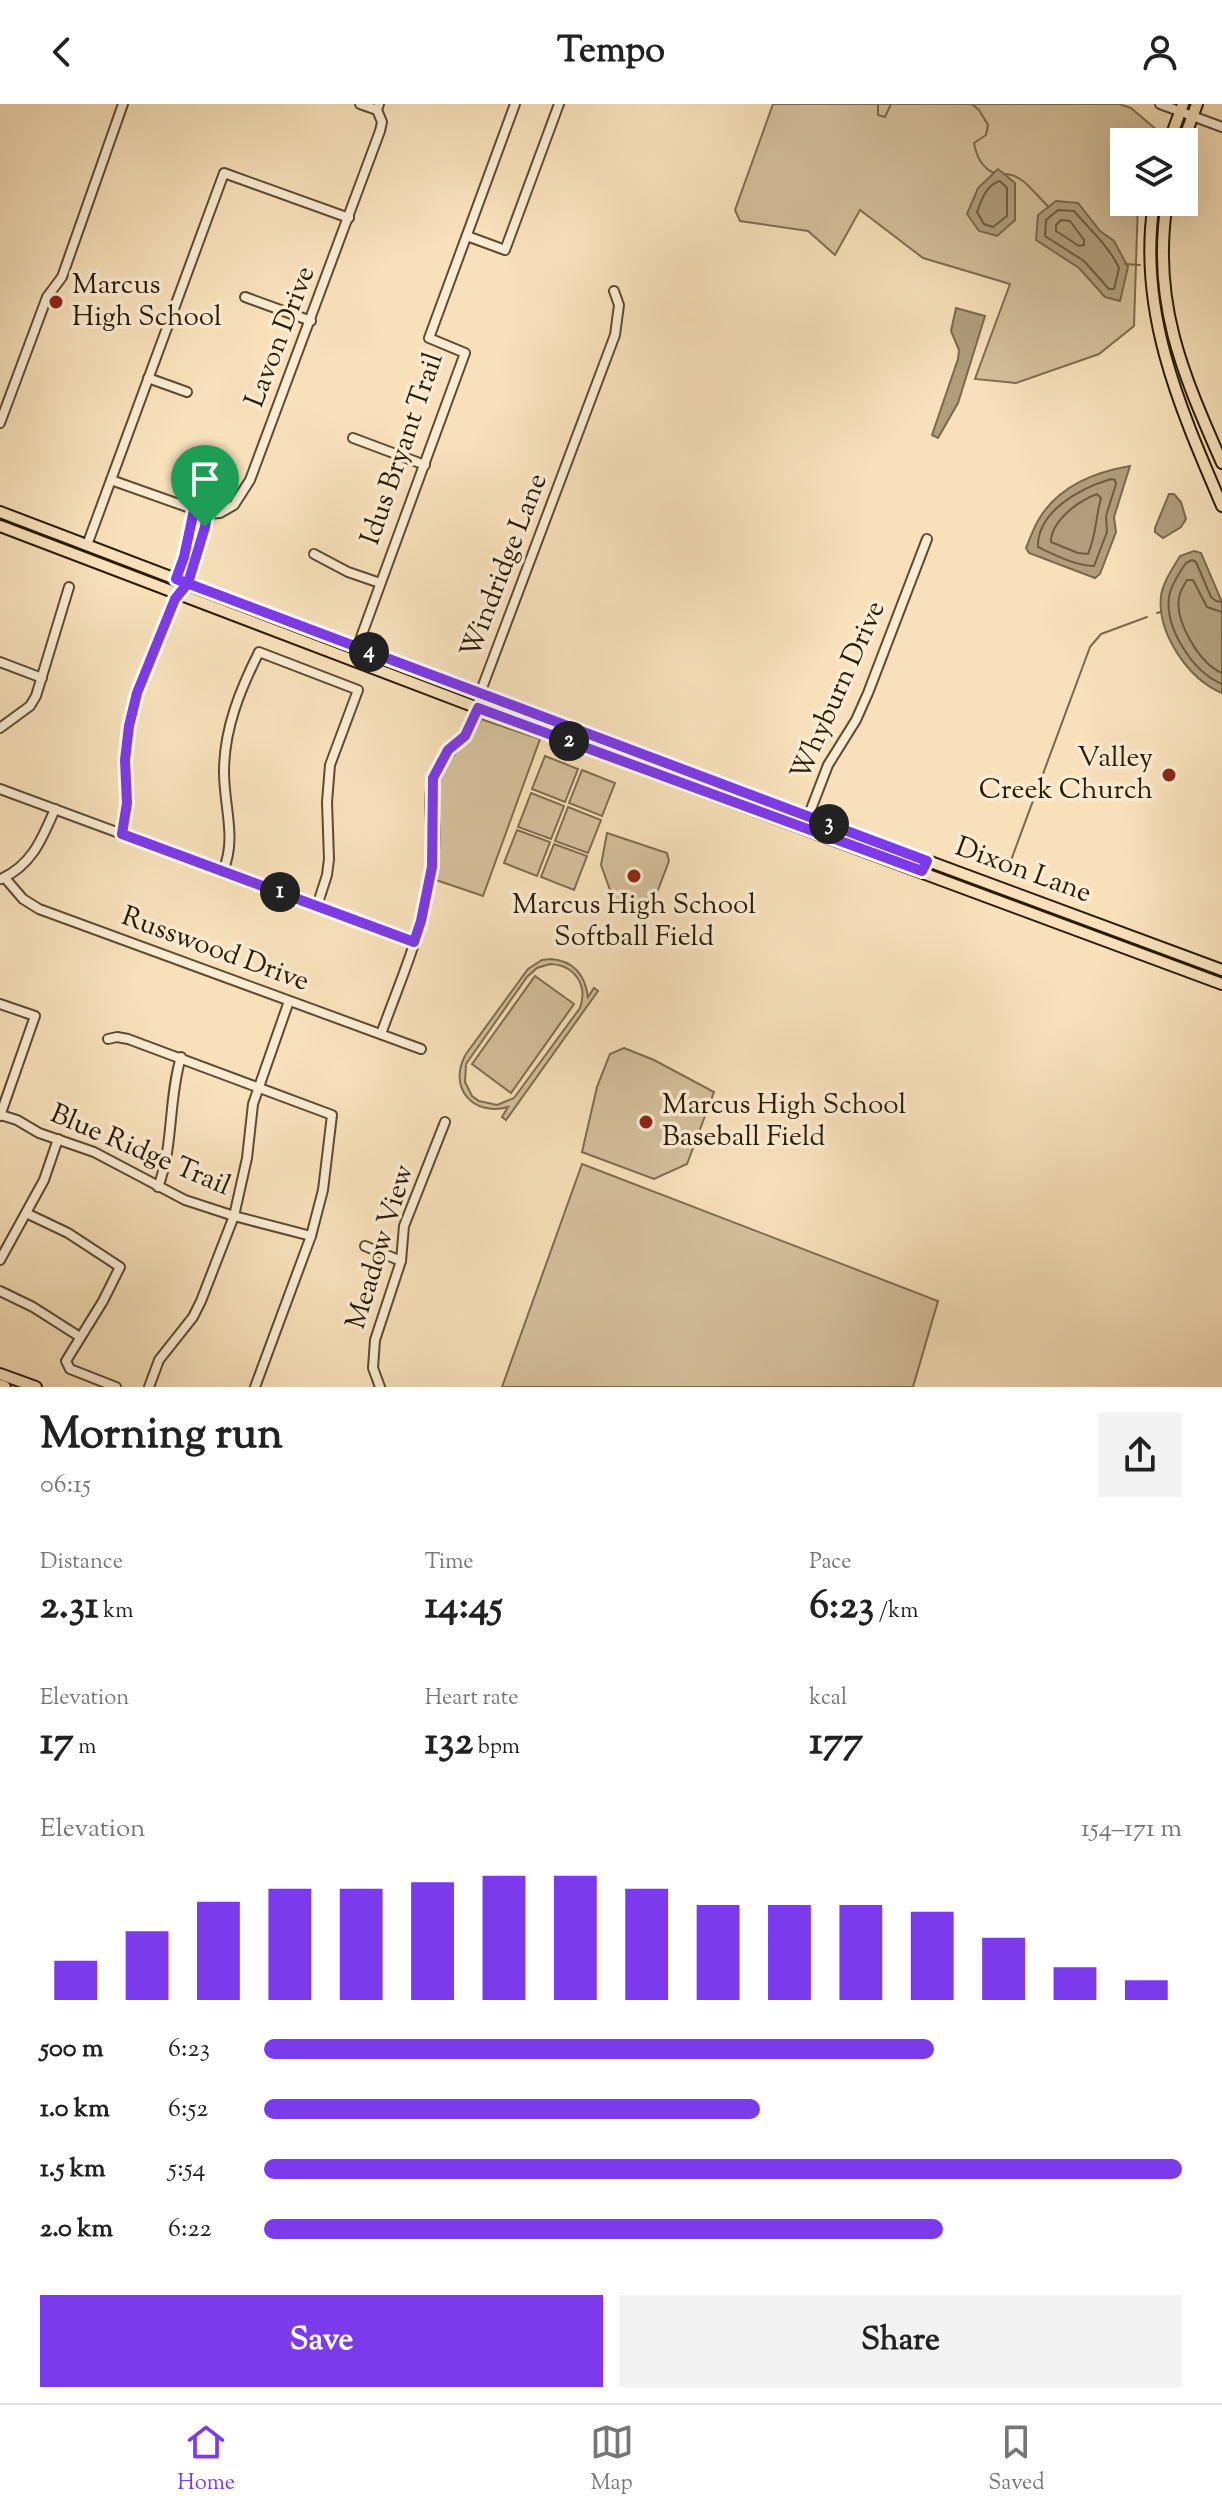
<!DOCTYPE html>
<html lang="en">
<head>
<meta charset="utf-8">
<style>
  body { margin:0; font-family:"Sorts Mill Goudy",serif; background:#f2f2f2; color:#222; height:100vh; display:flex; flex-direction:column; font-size:30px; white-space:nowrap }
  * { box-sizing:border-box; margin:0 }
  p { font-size:26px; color:#767676 }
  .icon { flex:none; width:44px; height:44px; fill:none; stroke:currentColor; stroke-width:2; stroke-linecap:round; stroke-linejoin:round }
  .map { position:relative; height:1283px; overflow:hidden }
  .details { display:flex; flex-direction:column; background:#fff; flex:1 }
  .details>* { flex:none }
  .controls { position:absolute; left:1110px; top:24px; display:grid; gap:16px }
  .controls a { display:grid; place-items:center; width:88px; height:88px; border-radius:0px; background:#fff; box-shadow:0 8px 32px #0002; font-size:40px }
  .pin { position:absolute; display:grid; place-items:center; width:68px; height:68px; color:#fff; margin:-82px -34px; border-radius:50% 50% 50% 0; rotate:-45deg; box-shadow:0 0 8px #0007 }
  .pin .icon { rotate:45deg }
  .km { position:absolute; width:40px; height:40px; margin:-20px; border-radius:50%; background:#222; color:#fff; font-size:22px; line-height:40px; text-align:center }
  .round { display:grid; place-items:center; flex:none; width:84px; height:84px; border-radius:0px; background:#f2f2f2 }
  .headline { display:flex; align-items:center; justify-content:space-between; height:136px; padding:0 40px }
  h1 { font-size:44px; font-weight:700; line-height:60px }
  .figures { display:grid; grid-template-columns:repeat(3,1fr); gap:12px; height:136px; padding:8px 40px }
  .figures div { display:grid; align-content:center }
  .figures b { font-size:40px; font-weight:700 }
  .figures small { font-size:22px; font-weight:400 }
  .figures p { font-size:22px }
  .chart { height:224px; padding:16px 40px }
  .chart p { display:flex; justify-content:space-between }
  .chart svg { width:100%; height:144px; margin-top:8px; stroke:#7c3aed; stroke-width:6 }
  .action { display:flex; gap:16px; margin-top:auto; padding:16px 40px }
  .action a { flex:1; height:92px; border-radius:0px; background:#7c3aed; color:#fff; font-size:32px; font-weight:700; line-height:92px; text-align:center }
  .action a+a { background:#f2f2f2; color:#222 }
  ul { padding:0 40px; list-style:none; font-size:26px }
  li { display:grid; grid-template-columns:128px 96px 1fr; align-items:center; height:60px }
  li i { height:20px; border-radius:10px; background:#7c3aed }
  header { display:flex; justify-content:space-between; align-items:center; height:104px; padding:0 40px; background:#fff; font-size:36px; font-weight:700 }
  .tabs { display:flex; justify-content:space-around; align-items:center; height:112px; border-top:2px solid #e0e0e0; background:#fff; font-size:22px; color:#767676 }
  .tabs a { display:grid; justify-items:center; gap:4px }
  .tabs .current { color:#7c3aed }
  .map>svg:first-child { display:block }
</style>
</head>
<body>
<header><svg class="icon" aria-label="back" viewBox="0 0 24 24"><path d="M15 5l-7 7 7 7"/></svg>Tempo<svg class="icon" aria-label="person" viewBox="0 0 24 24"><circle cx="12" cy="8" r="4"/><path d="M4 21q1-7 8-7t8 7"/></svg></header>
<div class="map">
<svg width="1222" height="1283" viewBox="0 0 1222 1283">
  <rect width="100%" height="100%" fill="#f7e0ba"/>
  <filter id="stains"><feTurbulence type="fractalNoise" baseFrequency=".0025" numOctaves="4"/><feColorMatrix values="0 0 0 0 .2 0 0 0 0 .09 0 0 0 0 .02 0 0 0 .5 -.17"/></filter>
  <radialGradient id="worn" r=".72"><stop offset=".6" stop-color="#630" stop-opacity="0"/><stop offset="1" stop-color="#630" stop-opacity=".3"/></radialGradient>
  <g fill="#d4bf9b" stroke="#7f6d50" stroke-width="2" fill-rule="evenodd">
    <polygon points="773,0 1119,0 1131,4 1158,27 1154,38 1124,38 1124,98 1138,98 1134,222 1099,250 1016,279 975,275 1010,180 923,154 860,106 835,151 808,127 740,117 735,106"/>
    <path d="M481 615 540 635 483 792 436 776C438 760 440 743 440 726 439 706 435 684 444 665 454 646 472 635 481 615Z"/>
    <polygon points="545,652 578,665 565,698 532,685"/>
    <polygon points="582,666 615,679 602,712 569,699"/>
    <polygon points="531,689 564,702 551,735 518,723"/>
    <polygon points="568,703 601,716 588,749 555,737"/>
    <polygon points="517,726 550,738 537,772 504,759"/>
    <polygon points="607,729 667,749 669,757 647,815 631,808 614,797 601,761"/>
    <polygon points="554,740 587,752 574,786 541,773"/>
    <path d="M551 855C574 857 585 871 588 893L594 884 598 887 506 1016 502 1013 508 1003C473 1013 447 983 466 950L528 865 542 856ZM550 860C575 861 588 881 580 904L514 994 497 1001 479 997 472 992 465 978 466 960 527 873 537 864Z"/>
    <polygon points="535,872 574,900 511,989 472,960"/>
    <polygon points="624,944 654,956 714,988 687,1060 654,1075 582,1048 597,983 610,950"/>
    <polygon points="582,1060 938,1197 913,1283 502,1283"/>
  </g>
  <g fill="#b19d7c" stroke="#7b694c" stroke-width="2">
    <polygon points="998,65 1015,79 1015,116 997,132 979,127 967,110 978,84"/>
    <polygon points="1056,97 1078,99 1100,127 1114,137 1128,163 1120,197 1105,193 1079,164 1036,136 1038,111"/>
    <polygon points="956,204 985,212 958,299 938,334 932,331 958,255 959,246 951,227"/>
    <path d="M1130 362 1114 413 1116 428 1100 470 1095 474 1029 449 1026 444C1030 434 1034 423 1039 415 1058 383 1095 368 1130 362Z"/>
    <polygon points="1169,390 1174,390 1181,398 1186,415 1181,423 1163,434 1155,428 1155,424"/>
    <path d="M1194 447 1201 449 1222 498V589C1188 575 1157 529 1161 492 1163 478 1173 464 1180 452Z"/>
  </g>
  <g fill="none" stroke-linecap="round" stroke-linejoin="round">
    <g stroke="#6e5c40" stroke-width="2">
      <path d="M1000 77 1007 84V112L993 123 984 120 977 108C982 95 986 81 1000 77Z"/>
      <path d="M1058 106 1074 107C1090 126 1109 142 1119 164L1114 185H1109L1084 157 1045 132 1046 116Z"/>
      <polygon points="1061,116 1070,117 1084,136 1084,141 1079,142 1056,127 1056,121"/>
      <path d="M1111 375 1115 376 1116 380 1106 412 1107 428 1094 462C1076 462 1055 451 1038 443 1037 407 1081 384 1111 375Z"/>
      <path d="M1097 390 1101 394C1095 416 1097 428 1088 450L1078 449 1051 438C1051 417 1078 397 1097 390Z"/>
      <path d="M1222 498 1216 497 1211 493 1196 458 1192 456 1186 459C1179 469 1171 481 1169 493 1165 525 1193 568 1222 580"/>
      <path d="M1222 508 1207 503 1193 476H1187C1184 481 1180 487 1179 494 1175 518 1200 560 1222 569"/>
    </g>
    <g stroke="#7b694c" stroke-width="2">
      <polyline points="878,0 878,11 885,13 891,0"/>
      <path d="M972 0 979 6 988 21 986 31 974 39C976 51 982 64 994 69"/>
      <path d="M1004 70C1024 70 1035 91 1049 103"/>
      <polyline points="1125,160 1140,161"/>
      <polyline points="1157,509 1161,508"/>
      <polyline points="1007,767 1090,543 1101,530 1147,513"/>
    </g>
    <defs>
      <g id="minor">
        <polyline points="360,0 377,6"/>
        <polyline points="1160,0 1222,23"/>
        <polyline points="467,132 505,146 559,0"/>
        <polyline points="245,193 311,217"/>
        <polyline points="148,274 187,288"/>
        <polyline points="0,319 47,193 62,173 123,0"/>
        <polyline points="353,334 425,361"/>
        <polyline points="111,376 207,410 220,409 234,401 250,376 380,27 382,18 377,6 379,0"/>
        <polyline points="87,441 224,69 349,114"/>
        <polyline points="314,450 348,468 380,479"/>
        <path d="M179 489C175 466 190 431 194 406"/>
        <polyline points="357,544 465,249 429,234 515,0"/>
        <polyline points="0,558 42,574"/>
        <polyline points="0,624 30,602 36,592 69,483"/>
        <polyline points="0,685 414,838"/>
        <polyline points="808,713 828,661 856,616 868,589 927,435"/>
        <polyline points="122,730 127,699 125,656 129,622 137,589 175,495 188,479 207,410"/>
        <path d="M223 767C237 734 224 703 224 668 224 625 240 586 259 548L358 586 330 661 327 698 329 755 327 771 317 802"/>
        <polyline points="5,774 23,795 39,805 421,945"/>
        <path d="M1 775C32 761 42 735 55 705"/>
        <polyline points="0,900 35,912 0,1012"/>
        <path d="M381 930C400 877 425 823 431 766 435 735 426 703 433 673 439 652 455 646 466 630 477 616 477 599 482 584L615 231 619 201 614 187"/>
        <polyline points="108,935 117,933 128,935 332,1011 323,1086 311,1132 255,1283"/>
        <polyline points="1,1011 17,1016 39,1029 94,1048 185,1096 234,1112 311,1132"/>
        <path d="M158 1083C174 1042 168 996 181 953"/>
        <polyline points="26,1109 68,1129 120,1163 103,1197 66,1257 70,1265 116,1283"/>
        <polyline points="365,1142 401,1157"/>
        <polyline points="0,1156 44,1076 58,1035"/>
        <polyline points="0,1187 33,1203 80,1233"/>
        <polyline points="149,1283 159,1256 193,1213 201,1197 234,1112 247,1054 253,1000 289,897"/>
        <polyline points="380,1283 373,1264 375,1236 401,1157 404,1122 445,1018"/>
      </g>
      <g id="major">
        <polyline points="1169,38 1183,0"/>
        <polyline points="1183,38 1197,0"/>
        <path d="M1154 98C1137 207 1180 304 1222 402"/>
        <path d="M1167 98C1151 198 1183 270 1222 359"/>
        <polyline points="0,408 480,591 1222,866"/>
        <polyline points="0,422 478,604 1222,880"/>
        <polyline points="0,1270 36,1283"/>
        <polyline points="0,1281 5,1283"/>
      </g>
    </defs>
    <use href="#minor" stroke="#5d4c32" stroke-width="12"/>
    <use href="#major" stroke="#2a1b05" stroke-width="14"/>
    <use href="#minor" stroke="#faebd2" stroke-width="8"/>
    <use href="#major" stroke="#f7e0ba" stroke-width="10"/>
  </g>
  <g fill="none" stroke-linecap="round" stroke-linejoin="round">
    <defs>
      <path id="route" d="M205 423 188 479 175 495 137 589 129 622 125 656 127 699 122 730 414 838 421 817 432 763 433 674 448 646 465 632 478 604 922 767 927 757C681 666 437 572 192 481L176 475 184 453 194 406 207 410 205 423"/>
    </defs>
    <use href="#route" stroke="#fff" stroke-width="16"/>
    <use href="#route" stroke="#7c3aed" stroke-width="10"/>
  </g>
  <g fill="#8f2418" stroke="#faebd2" stroke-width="3">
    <circle cx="56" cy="198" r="8"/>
    <circle cx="1169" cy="671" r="8"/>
    <circle cx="634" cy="772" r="8"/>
    <circle cx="646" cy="1018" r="8"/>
  </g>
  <g text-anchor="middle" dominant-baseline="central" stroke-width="7" stroke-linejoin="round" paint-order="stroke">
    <g font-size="28" fill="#2a1b05" stroke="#faebd2" text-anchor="start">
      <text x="72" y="182">Marcus<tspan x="72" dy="32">High School</tspan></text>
      <text x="1153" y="655" text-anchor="end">Valley<tspan x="1153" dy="32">Creek Church</tspan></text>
      <text x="634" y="802" text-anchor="middle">Marcus High School<tspan x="634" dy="32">Softball Field</tspan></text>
      <text x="662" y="1002">Marcus High School<tspan x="662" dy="32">Baseball Field</tspan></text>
    </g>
    <g font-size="28" fill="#2a1b05" stroke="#faebd2">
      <text transform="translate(281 233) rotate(-69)">Lavon Drive</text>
      <text transform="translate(403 345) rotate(-71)">Idus Bryant Trail</text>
      <text transform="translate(505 462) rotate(-69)">Windridge Lane</text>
      <text transform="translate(839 587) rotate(-66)">Whyburn Drive</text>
      <text transform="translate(1023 767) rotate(20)">Dixon Lane</text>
      <text transform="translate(215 846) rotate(20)">Russwood Drive</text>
      <text transform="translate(140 1047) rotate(23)">Blue Ridge Trail</text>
      <text transform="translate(381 1143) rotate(-73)">Meadow View</text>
    </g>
  </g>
  <rect width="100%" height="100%" filter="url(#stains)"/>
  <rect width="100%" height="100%" fill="url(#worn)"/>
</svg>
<div class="controls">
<a><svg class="icon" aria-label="layers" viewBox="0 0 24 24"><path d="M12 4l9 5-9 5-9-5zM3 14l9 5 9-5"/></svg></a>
</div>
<div class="pin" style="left:205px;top:423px;background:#1e9e55"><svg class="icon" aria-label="arrive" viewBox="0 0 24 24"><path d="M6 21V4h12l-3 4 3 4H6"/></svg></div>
<b class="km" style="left:280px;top:788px">1</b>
<b class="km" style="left:569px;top:637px">2</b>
<b class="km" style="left:829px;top:720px">3</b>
<b class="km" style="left:369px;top:548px">4</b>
</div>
<section class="details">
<div class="headline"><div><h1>Morning run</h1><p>06:15</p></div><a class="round"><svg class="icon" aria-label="share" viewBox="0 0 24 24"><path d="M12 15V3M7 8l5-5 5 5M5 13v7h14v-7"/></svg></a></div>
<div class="figures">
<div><p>Distance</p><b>2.31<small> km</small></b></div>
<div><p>Time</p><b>14:45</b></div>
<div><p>Pace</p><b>6:23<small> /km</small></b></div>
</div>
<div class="figures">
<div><p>Elevation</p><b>17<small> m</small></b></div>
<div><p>Heart rate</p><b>132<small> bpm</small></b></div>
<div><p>kcal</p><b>177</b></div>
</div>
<div class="chart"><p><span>Elevation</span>154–171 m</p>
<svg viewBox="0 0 160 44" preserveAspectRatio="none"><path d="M5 44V32M15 44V23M25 44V14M35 44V10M45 44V10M55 44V8M65 44V6M75 44V6M85 44V10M95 44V15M105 44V15M115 44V15M125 44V17M135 44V25M145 44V34M155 44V38"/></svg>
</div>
<ul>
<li><b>500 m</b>6:23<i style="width:73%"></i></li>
<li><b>1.0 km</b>6:52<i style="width:54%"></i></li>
<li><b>1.5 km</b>5:54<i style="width:100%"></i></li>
<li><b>2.0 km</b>6:22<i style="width:74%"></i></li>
</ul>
<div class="action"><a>Save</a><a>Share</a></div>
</section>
<nav class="tabs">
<a class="current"><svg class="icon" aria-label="home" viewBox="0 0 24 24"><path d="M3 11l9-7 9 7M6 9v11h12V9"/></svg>Home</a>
<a><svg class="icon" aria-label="map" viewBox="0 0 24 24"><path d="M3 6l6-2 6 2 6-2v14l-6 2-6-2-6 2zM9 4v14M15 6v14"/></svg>Map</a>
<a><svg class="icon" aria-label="saved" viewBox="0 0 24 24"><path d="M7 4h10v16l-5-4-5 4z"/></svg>Saved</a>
</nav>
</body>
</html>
